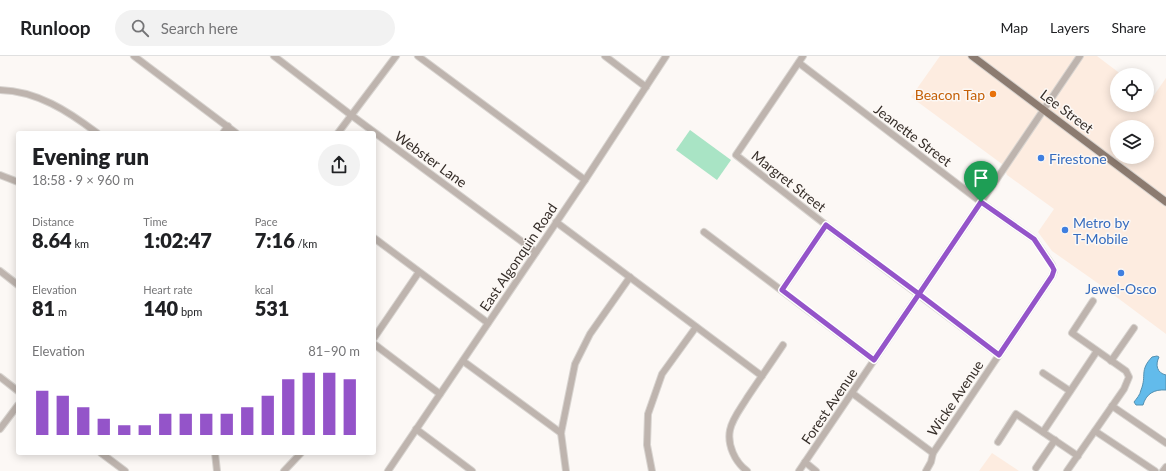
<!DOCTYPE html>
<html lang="en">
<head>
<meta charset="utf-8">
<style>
  body { margin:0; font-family:Lato,sans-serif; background:#f2f2f2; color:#202124; height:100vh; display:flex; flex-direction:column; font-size:15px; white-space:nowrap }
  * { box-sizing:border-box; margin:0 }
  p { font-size:13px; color:#757577 }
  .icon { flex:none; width:22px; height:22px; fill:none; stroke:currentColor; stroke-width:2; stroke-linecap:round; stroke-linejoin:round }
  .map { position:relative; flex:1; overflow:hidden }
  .details { position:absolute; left:16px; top:75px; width:360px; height:324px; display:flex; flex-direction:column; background:#fff; border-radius:4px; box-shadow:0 2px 10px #0003 }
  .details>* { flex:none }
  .fabs { position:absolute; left:1110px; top:12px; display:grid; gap:8px }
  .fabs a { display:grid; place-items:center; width:44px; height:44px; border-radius:50%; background:#fff; box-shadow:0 2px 10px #0003; font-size:20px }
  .pin { position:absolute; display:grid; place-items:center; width:34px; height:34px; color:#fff; margin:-41px -17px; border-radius:50% 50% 50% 0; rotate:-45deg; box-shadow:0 0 4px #0007 }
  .pin .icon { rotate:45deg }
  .round { display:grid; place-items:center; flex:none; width:42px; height:42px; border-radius:21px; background:#f2f2f2 }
  .head { display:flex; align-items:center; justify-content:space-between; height:68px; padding:0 16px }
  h1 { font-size:22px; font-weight:800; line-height:30px }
  .figures { display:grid; grid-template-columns:repeat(3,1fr); gap:6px; height:68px; padding:4px 16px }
  .figures div { display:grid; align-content:center }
  .figures b { font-size:20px; font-weight:800 }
  .figures small { font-size:11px; font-weight:400 }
  .figures p { font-size:11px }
  .chart { height:112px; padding:8px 16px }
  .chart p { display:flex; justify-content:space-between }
  .chart svg { width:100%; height:72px; margin-top:4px; stroke:#9454c9; stroke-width:6 }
  header { display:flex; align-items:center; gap:24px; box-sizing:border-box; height:56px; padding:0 20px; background:#fff; border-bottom:1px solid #e0e0e0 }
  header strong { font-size:19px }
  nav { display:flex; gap:22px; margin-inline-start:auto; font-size:14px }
  .search { width:280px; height:36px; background:#f2f2f2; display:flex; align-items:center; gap:10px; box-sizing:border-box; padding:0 14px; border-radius:22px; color:#757577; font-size:15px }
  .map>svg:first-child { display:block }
</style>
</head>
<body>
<header>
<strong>Runloop</strong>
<div class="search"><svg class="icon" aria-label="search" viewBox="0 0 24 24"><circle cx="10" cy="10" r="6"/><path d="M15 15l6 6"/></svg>Search here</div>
<nav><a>Map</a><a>Layers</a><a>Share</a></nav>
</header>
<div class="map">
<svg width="1166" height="415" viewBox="0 0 1166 415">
  <rect width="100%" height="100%" fill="#fcf8f5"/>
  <g fill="#fdece0" fill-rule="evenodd">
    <path d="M940 0H1097L1122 19H1117V49H1147V38L1152 42 1166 22V278L1099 228 1052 195 1038 176 1054 153 1007 119 1002 108 911 41ZM1117 71H1147V101H1117Z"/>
    <polygon points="992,397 1019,415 979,415"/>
  </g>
  <polygon fill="#a9e4c5" points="690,74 731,104 717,124 676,94"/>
  <path fill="#62bbeb" stroke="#5591b1" d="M1157 300 1159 301C1155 309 1157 317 1166 319V334C1154 333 1146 338 1143 349H1136L1134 346C1137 342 1140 339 1141 334 1147 319 1139 315 1152 301Z"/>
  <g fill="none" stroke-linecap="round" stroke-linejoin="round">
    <defs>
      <g id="minor">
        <polyline points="134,0 236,77"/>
        <polyline points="274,0 351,59 536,196"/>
        <polyline points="418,0 585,124"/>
        <polyline points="605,0 646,31"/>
        <polyline points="803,0 736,99 826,169 999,299"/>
        <polyline points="799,7 981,146 1034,183 1052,209 1054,215 1052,220 933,397 931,406 926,415"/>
        <path d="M0 34C37 35 68 55 97 77"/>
        <polyline points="223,77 228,70"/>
        <polyline points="338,77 396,0"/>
        <polyline points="0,119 18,126"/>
        <polyline points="556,166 762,320"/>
        <polyline points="704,176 874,304"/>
        <polyline points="374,182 488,267"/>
        <polyline points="0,215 18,229"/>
        <polyline points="782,234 826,169"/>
        <polyline points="374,282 419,216"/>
        <polyline points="374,288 440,338"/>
        <polyline points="463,305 561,377"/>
        <polyline points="1111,305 1134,272"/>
        <polyline points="1043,317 1070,335"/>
        <polyline points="0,321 18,335"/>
        <polyline points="852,337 933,397"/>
        <polyline points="1112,350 1166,387"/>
        <polyline points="0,373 18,349"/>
        <polyline points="416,373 472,415"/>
        <polyline points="1095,375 1155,415"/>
        <polyline points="1043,376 1097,295"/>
        <polyline points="998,386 1016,358 1078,400"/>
        <polyline points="101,397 125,415"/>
        <polyline points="215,397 217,415"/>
        <polyline points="805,406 816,415"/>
        <polyline points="1036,412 1055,384"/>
        <polyline points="284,415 301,397"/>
        <polyline points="388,415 585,124 666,0"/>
        <polyline points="566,415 561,377 575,308 590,278 630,221"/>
        <polyline points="652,415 647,389 648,358 662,318 696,271"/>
        <path d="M747 415C735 406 727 389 730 374 732 363 741 352 747 342 759 324 771 307 783 289"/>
        <polyline points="799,415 1080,0"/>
        <polyline points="1067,415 1124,333 1129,321 1126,315 1072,277 1093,245"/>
        <polyline points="1163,415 1166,411"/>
      </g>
      <polyline id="major" points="972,0 1166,146"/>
    </defs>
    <use href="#minor" stroke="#d8d4d0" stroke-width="8"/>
    <use href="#major" stroke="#d8d4d0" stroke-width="9"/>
    <use href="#minor" stroke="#beb4ae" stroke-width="6"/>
    <use href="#major" stroke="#8c7b70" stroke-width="7"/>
  </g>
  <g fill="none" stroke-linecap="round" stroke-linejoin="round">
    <defs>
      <polyline id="route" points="981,146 919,238 826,169 782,234 874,304 919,238 999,299 1052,220 1054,214 1052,210 1034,183 981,146"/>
    </defs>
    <use href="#route" stroke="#fff" stroke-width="8"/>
    <use href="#route" stroke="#9454c9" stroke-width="5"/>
  </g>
  <circle fill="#e8710a" stroke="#fcf8f5" stroke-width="1.5" cx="993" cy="38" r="4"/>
  <g fill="#3f7fe0" stroke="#fcf8f5" stroke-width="1.5">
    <circle cx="1041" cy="102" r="4"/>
    <circle cx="1065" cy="174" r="4"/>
    <circle cx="1121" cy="217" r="4"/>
  </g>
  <g text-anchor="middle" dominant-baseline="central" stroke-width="3" stroke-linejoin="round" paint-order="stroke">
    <g font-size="14" fill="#c56008" stroke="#fcf8f5" text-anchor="end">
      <text x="985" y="38">Beacon Tap</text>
    </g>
    <g font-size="14" fill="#362e29" stroke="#fcf8f5">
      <text transform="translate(1067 55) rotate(37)">Lee Street</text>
      <text transform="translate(913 79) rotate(37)">Jeanette Street</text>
      <text transform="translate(431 103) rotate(36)">Webster Lane</text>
      <text transform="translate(789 125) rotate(38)">Margret Street</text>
      <text transform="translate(518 201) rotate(-56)">East Algonquin Road</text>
      <text transform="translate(955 342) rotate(-56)">Wicke Avenue</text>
      <text transform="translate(829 350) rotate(-56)">Forest Avenue</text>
    </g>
    <g font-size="14" fill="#366cbe" stroke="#fcf8f5" text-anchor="start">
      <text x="1049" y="102">Firestone</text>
      <text x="1073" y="166">Metro by<tspan x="1073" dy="16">T-Mobile</tspan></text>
      <text x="1121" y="232" text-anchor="middle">Jewel-Osco</text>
    </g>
  </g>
</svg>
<div class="fabs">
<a><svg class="icon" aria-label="locate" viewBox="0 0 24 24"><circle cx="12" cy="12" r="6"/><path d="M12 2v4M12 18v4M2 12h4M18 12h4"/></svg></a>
<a><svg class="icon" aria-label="layers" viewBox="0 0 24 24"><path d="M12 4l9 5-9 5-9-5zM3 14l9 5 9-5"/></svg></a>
</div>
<div class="pin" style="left:981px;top:146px;background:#1e9e55"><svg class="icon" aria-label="arrive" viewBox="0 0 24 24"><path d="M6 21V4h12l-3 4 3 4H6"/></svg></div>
<section class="details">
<div class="head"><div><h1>Evening run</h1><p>18:58 · 9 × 960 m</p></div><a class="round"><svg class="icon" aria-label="share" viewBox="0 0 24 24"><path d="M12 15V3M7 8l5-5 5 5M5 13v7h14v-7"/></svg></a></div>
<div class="figures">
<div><p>Distance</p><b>8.64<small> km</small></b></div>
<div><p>Time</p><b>1:02:47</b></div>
<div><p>Pace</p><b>7:16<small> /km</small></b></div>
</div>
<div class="figures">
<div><p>Elevation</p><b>81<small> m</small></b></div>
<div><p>Heart rate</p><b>140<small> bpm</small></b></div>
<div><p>kcal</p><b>531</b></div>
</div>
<div class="chart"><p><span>Elevation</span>81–90 m</p>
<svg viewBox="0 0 160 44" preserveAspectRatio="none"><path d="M5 44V17M15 44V20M25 44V27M35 44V34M45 44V38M55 44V38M65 44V31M75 44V31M85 44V31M95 44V31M105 44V27M115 44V20M125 44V10M135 44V6M145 44V6M155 44V10"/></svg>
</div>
</section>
</div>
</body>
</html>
